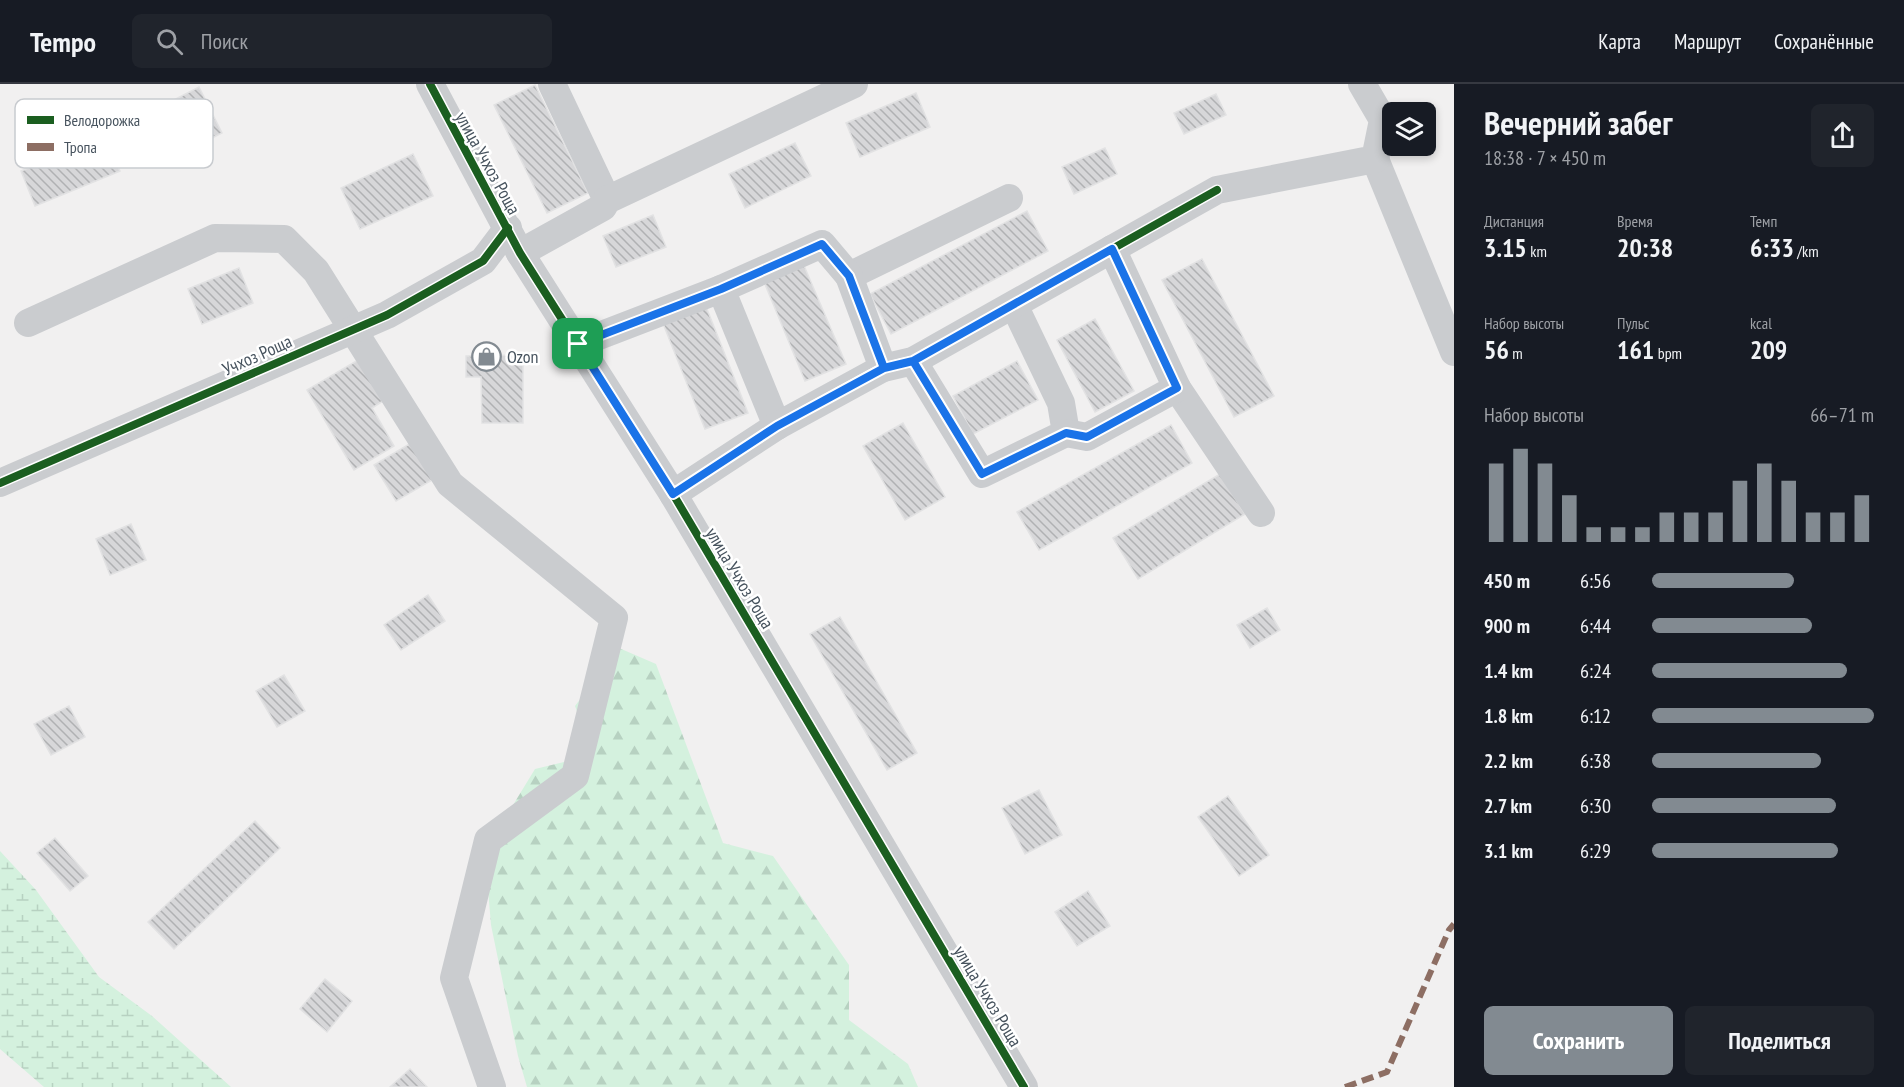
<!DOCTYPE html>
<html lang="ru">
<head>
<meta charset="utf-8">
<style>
  body { margin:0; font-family:"PT Sans Narrow",sans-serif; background:#20242c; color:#f1f3f6; height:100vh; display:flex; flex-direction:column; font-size:22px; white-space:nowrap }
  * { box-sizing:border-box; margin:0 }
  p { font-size:20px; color:#9ea1a6 }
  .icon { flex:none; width:33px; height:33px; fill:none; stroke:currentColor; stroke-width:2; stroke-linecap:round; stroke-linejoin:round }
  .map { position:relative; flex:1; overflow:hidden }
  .drawer { display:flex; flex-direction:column; background:#171b24; width:450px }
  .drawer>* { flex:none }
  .controls { position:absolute; left:1382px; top:18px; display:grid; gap:12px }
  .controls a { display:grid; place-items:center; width:54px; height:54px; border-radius:9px; background:#171b24; box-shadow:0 3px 9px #0003; font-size:30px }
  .pin { position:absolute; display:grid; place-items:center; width:51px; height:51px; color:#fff; margin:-26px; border-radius:12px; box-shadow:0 3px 9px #0006 }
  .round { display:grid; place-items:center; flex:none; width:63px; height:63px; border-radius:9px; background:#20242c }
  .headline { display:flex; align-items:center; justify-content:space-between; height:102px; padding:0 30px }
  h1 { font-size:33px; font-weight:800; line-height:45px }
  .stats { display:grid; grid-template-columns:repeat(3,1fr); gap:9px; height:102px; padding:6px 30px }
  .stats div { display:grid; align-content:center }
  .stats b { font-size:26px; font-weight:800 }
  .stats small { font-size:16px; font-weight:400 }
  .stats p { font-size:16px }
  .chart { height:168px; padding:12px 30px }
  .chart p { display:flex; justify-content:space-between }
  .chart svg { width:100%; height:108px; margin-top:6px; stroke:#828a91; stroke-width:6 }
  .button { display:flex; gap:12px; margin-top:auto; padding:12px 30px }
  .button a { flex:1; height:69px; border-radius:9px; background:#828a91; color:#fff; font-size:24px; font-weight:800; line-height:69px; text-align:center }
  .button a+a { background:#20242c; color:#f1f3f6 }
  ul { padding:0 30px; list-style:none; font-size:20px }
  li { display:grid; grid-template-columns:96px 72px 1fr; align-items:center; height:45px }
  li i { height:15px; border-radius:8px; background:#828a91 }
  header { display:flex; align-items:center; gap:36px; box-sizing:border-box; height:84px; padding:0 30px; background:#171b24; border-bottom:2px solid #363941 }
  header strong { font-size:28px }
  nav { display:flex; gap:33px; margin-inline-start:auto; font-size:21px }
  .search { width:420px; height:54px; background:#20242c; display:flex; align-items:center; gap:15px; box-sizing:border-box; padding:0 21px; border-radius:9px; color:#9ea1a6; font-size:22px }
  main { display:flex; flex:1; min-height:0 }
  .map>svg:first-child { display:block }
</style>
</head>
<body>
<header>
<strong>Tempo</strong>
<div class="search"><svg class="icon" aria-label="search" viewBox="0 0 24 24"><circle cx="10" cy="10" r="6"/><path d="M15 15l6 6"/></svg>Поиск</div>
<nav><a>Карта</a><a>Маршрут</a><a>Сохранённые</a></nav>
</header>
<main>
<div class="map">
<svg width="1454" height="1003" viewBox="0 0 1454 1003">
  <defs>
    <pattern id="forest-firs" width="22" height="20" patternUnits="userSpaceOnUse" patternTransform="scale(1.5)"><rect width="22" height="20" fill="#d4f1de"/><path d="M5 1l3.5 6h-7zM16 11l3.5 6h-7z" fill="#b7d1c1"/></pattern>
    <pattern id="wetland-marsh" width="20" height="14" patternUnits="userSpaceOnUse" patternTransform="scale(1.5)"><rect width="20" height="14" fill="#d4f1de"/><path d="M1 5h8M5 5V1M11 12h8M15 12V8" fill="none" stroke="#b7d1c1"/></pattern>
    <pattern id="building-back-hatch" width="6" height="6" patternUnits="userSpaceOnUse" patternTransform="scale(1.5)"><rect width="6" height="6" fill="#d7d7d9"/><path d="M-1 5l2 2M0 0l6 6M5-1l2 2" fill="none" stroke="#b0b1b3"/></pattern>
  </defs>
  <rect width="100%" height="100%" fill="#f1f0f0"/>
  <polygon fill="url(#forest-firs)" points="619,564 656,580 723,759 773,772 849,881 849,936 908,980 918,1003 527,1003 518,972 491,841 487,793 499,744 535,685 593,671 575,622"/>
  <polygon fill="url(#wetland-marsh)" points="0,767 36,806 99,893 152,932 231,1003 44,1003 0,965"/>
  <g fill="url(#building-back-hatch)" stroke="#e2e2e3" stroke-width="1.5">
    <polygon points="535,1 588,109 547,129 494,21"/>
    <polygon points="199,3 222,49 181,70 158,24"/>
    <polygon points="916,9 930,43 860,73 846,39"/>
    <polygon points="1216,10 1226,31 1184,50 1174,29"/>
    <polygon points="105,52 120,87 35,122 21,87"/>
    <polygon points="795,59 811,92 745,124 729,90"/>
    <polygon points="1105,64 1117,90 1074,110 1062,83"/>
    <polygon points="413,70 433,112 360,145 341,104"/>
    <polygon points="1027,127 1048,167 891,250 870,210"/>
    <polygon points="653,131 666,163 616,183 603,152"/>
    <polygon points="1202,175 1274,312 1234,333 1162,196"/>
    <polygon points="802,177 846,280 805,297 762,193"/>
    <polygon points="239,184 253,219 202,240 188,205"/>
    <polygon points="705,220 748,329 705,345 662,237"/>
    <polygon points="1095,235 1134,307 1095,328 1057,256"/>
    <polygon points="523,271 523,339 482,339 481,293 466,293 466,272"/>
    <polygon points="358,276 383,317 372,324 394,362 354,386 307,306"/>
    <polygon points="1017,277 1038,316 973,350 953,312"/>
    <polygon points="903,339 945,413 905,436 863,362"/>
    <polygon points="1171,341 1192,379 1039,466 1017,428"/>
    <polygon points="411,359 432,396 396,417 374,381"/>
    <polygon points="1220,390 1245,430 1138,495 1113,454"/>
    <polygon points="131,440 146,476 110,491 96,455"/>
    <polygon points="428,511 445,537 401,566 384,541"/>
    <polygon points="1267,524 1280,546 1250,564 1237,541"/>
    <polygon points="840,533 917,669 887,686 810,550"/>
    <polygon points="284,591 305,627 277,643 256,607"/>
    <polygon points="69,622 85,653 51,671 34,640"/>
    <polygon points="1039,706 1062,751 1025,770 1002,724"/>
    <polygon points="1228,712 1269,771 1239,792 1198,733"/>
    <polygon points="255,737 280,764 174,865 148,838"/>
    <polygon points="55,754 88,792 70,807 37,769"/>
    <polygon points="1088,807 1110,842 1077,862 1055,828"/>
    <polygon points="325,895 352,917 327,948 300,925"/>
    <polygon points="410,985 427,1003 390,1003"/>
  </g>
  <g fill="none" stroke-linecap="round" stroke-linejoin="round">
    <g stroke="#cacccf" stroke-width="28">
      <polyline points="430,0 520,169 673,410 1024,1003"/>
      <polyline points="552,0 607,116"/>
      <polyline points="1375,75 1454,268"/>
      <polyline points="520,169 603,123 607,116 854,0"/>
      <polyline points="28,239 215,154 284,155 316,187 450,400 614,534 575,692 488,756 454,894 492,1003"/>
      <polyline points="578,260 721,205"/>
      <polyline points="913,277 982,390 1066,349 1061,319 1014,221"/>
      <polyline points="883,284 849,192 1009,114"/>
      <polyline points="1177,304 1261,429"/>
      <polyline points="777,342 721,205 822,160 849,192"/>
      <polyline points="1066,349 1087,353 1177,304 1112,165"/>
      <polyline points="0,399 387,231 483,177 508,144"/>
      <polyline points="673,410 777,342 883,284 913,277 1217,106 1375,75 1383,36 1362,0"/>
    </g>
    <polyline stroke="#8d6e63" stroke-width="6" stroke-dasharray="12 6" stroke-linecap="butt" points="1345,1003 1387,988 1449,846 1454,840"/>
    <defs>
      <g id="cycleway">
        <polyline points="430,0 520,169 673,410 1024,1003"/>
        <polyline points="0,399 387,231 483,177 508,144"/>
        <polyline points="673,410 777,342 883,284 913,277 1217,106"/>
      </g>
    </defs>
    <use href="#cycleway" stroke="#fff" stroke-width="11"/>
    <use href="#cycleway" stroke="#1b5e20" stroke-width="8"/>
  </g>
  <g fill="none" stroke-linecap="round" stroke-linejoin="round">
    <defs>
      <polyline id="route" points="578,260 673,410 777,342 884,284 913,277 1112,165 1177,304 1087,353 1066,349 982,390 913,277 884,284 849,192 822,160 721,205 578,260"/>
    </defs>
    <use href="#route" stroke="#fff" stroke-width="12"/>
    <use href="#route" stroke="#1a73e8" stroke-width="8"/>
  </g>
  <defs>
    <symbol id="shop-ring" viewBox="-11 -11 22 22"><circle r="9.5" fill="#fff" stroke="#828a91" stroke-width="1.5"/><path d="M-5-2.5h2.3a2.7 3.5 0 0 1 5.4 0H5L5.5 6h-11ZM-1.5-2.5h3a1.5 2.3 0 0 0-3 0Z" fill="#828a91"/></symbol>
  </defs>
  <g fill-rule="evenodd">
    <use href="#shop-ring" x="470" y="256" width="33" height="33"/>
  </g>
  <g text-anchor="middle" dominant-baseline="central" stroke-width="5" stroke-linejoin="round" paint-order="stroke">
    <g font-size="18" fill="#47535e" stroke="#fff">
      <text transform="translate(488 79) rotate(61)">улица Учхоз Роща</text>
      <text transform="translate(257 271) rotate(-24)">Учхоз Роща</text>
      <text transform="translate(740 494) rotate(59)">улица Учхоз Роща</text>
      <text transform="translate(988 912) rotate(59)">улица Учхоз Роща</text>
    </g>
    <g font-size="18" fill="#47535e" stroke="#fff" text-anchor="start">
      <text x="507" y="272">Ozon</text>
    </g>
  </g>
  <rect x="15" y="15" width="198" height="69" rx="9" fill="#fff" stroke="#c8cbcf" stroke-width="1.5"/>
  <rect x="27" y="32" width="27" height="8" fill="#1b5e20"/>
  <rect x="27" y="59" width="27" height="8" fill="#8d6e63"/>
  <g font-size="16" fill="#47535e">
    <text x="64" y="42">Велодорожка</text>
    <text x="64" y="69">Тропа</text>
  </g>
</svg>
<div class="controls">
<a><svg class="icon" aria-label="layers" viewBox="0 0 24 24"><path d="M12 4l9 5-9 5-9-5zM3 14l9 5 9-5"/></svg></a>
</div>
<div class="pin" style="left:578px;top:260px;background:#1e9e55"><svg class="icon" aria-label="arrive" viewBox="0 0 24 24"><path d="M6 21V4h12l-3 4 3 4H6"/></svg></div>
</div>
<section class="drawer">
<div class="headline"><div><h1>Вечерний забег</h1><p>18:38 · 7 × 450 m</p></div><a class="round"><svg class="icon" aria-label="share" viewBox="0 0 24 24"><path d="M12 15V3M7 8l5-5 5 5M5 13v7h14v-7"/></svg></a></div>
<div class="stats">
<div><p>Дистанция</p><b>3.15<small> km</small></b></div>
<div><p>Время</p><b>20:38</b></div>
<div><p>Темп</p><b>6:33<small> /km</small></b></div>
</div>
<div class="stats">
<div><p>Набор высоты</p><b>56<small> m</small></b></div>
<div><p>Пульс</p><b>161<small> bpm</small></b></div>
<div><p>kcal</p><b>209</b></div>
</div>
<div class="chart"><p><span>Набор высоты</span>66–71 m</p>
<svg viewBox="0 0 160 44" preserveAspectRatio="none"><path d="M5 44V12M15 44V6M25 44V12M35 44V25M45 44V38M55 44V38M65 44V38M75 44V32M85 44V32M95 44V32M105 44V19M115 44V12M125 44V19M135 44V32M145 44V32M155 44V25"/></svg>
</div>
<ul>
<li><b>450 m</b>6:56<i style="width:64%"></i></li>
<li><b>900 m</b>6:44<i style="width:72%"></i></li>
<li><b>1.4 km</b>6:24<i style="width:88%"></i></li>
<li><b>1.8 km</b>6:12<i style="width:100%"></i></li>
<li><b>2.2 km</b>6:38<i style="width:76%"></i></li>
<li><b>2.7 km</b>6:30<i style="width:83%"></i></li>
<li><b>3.1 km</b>6:29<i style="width:84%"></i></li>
</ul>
<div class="button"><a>Сохранить</a><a>Поделиться</a></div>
</section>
</main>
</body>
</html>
